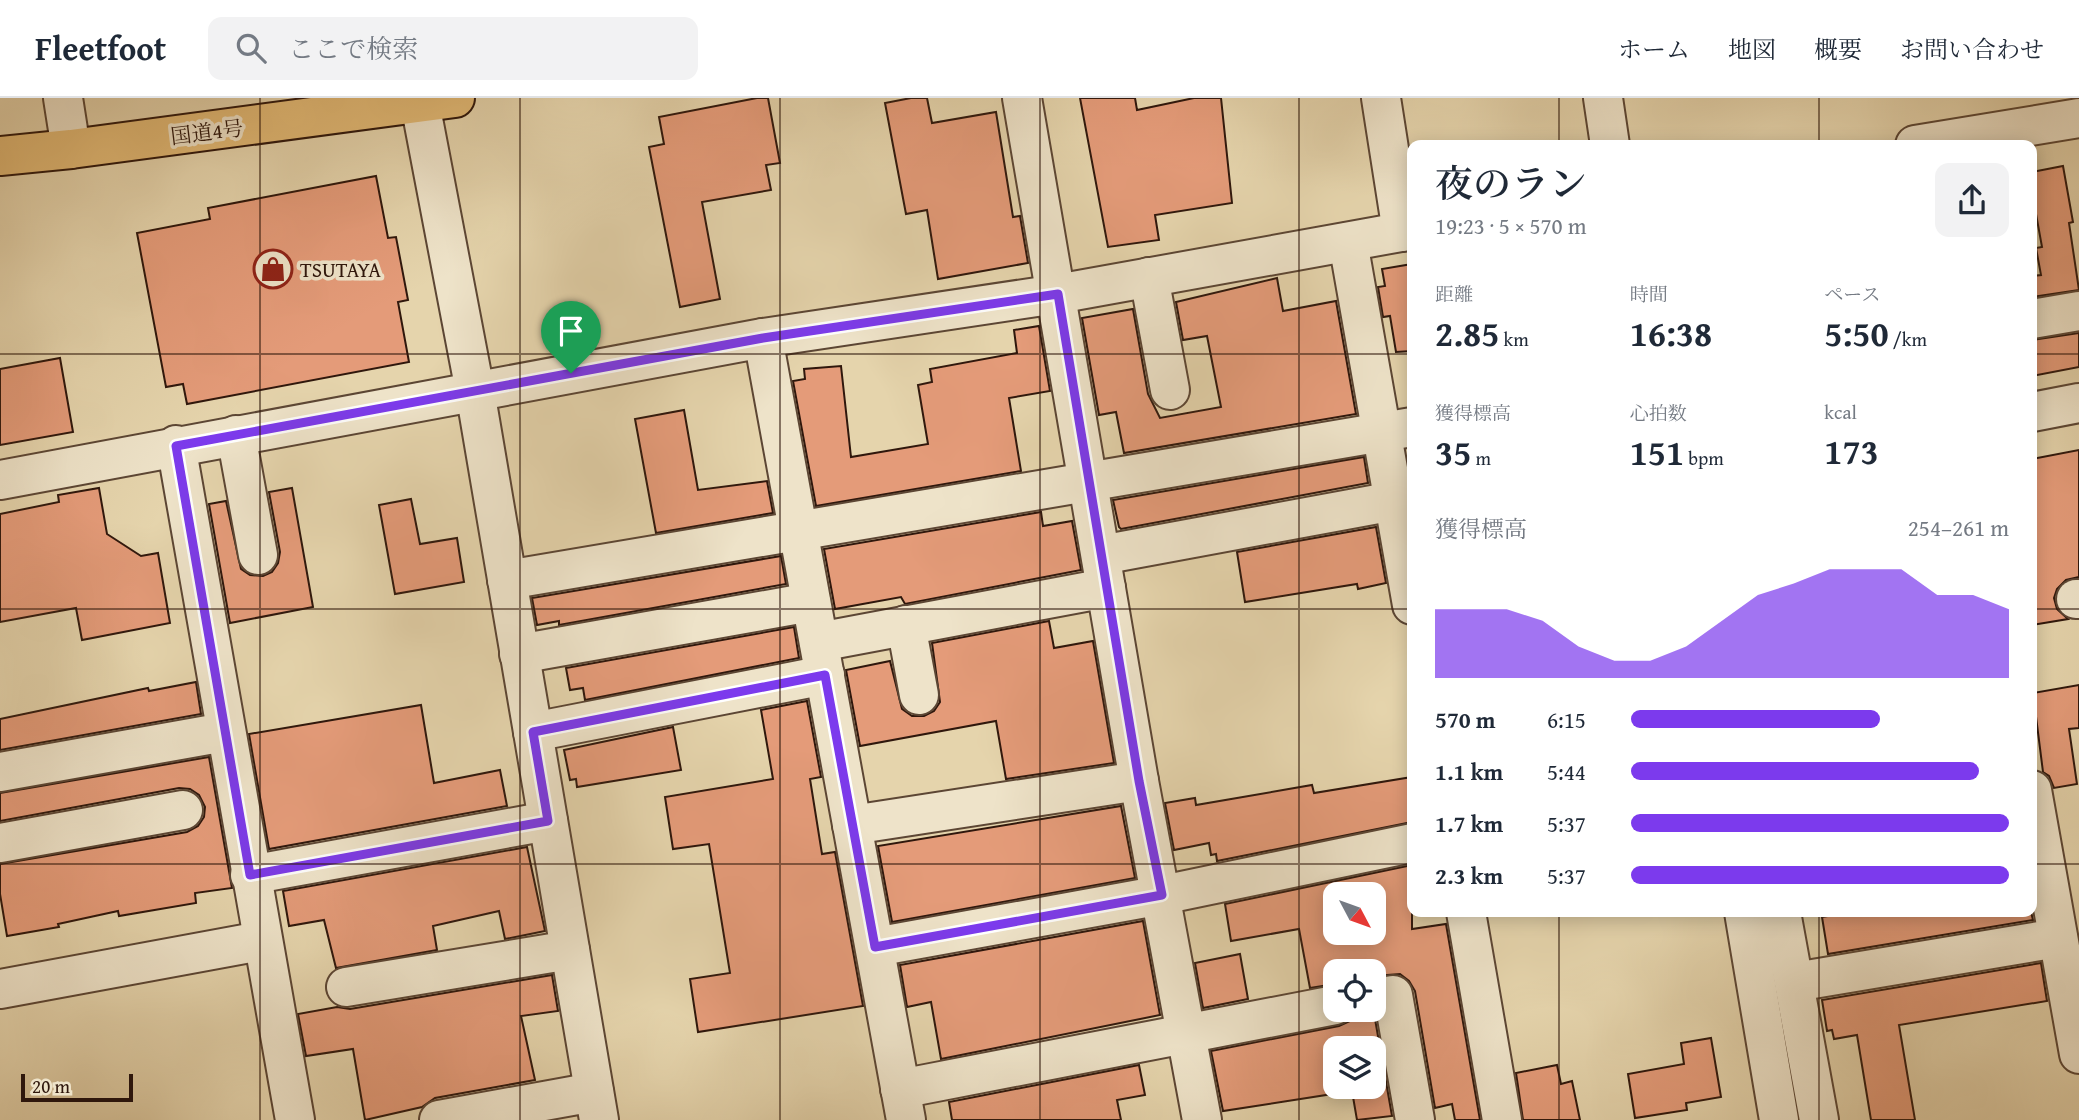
<!DOCTYPE html>
<html lang="ja">
<head>
<meta charset="utf-8">
<style>
  body { margin:0; font-family:"Gentium Book Plus","Noto Serif JP",serif; background:#f2f2f3; color:#1f2937; height:100vh; display:flex; flex-direction:column; font-size:26px; white-space:nowrap }
  * { box-sizing:border-box; margin:0 }
  p { font-size:23px; color:#747a83 }
  .icon { flex:none; width:38px; height:38px; fill:none; stroke:currentColor; stroke-width:2; stroke-linecap:round; stroke-linejoin:round }
  .map { position:relative; flex:1; overflow:hidden }
  .drawer { position:absolute; left:1407px; top:42px; width:630px; height:777px; display:flex; flex-direction:column; background:#fff; border-radius:14px; box-shadow:0 4px 18px #0003 }
  .drawer>* { flex:none }
  .needle { width:46px; rotate:131deg }
  .controls { position:absolute; left:1323px; top:784px; display:grid; gap:14px }
  .controls a { display:grid; place-items:center; width:63px; height:63px; border-radius:14px; background:#fff; box-shadow:0 4px 18px #0003; font-size:35px }
  .scale { position:absolute; left:21px; bottom:18px; width:112px; box-sizing:border-box; padding-left:7px; border:4px solid #2f170c; border-top:0; font-size:19px; line-height:24px; white-space:nowrap; color:#2f170c; -webkit-text-stroke:5px #eee3c9; paint-order:stroke }
  .pin { position:absolute; display:grid; place-items:center; width:60px; height:60px; color:#fff; margin:-72px -30px; border-radius:50% 50% 50% 0; rotate:-45deg; box-shadow:0 0 7px #0007 }
  .pin .icon { rotate:45deg }
  .round { display:grid; place-items:center; flex:none; width:74px; height:74px; border-radius:14px; background:#f2f2f3 }
  .summary { display:flex; align-items:center; justify-content:space-between; height:119px; padding:0 28px }
  h1 { font-size:38px; font-weight:600; line-height:52px }
  .figures { display:grid; grid-template-columns:repeat(3,1fr); gap:10px; height:119px; padding:7px 28px }
  .figures div { display:grid; align-content:center }
  .figures b { font-size:35px; font-weight:600 }
  .figures small { font-size:19px; font-weight:400 }
  .figures p { font-size:19px }
  .chart { height:196px; padding:14px 28px }
  .chart p { display:flex; justify-content:space-between }
  .chart svg { width:100%; height:126px; margin-top:7px; fill:#7c3aed; opacity:.7 }
  ul { padding:0 28px; list-style:none; font-size:23px }
  li { display:grid; grid-template-columns:112px 84px 1fr; align-items:center; height:52px }
  li i { height:18px; border-radius:9px; background:#7c3aed }
  header { display:flex; align-items:center; gap:42px; box-sizing:border-box; height:98px; padding:0 35px; background:#fff; border-bottom:2px solid #e0e1e3 }
  header strong { font-size:33px }
  nav { display:flex; gap:38px; margin-inline-start:auto; font-size:24px }
  .search { width:490px; height:63px; background:#f2f2f3; display:flex; align-items:center; gap:18px; box-sizing:border-box; padding:0 24px; border-radius:14px; color:#747a83; font-size:26px }
  .map>svg:first-child { display:block }
</style>
</head>
<body>
<header>
<strong>Fleetfoot</strong>
<div class="search"><svg class="icon" aria-label="search" viewBox="0 0 24 24"><circle cx="10" cy="10" r="6"/><path d="M15 15l6 6"/></svg>ここで検索</div>
<nav><a>ホーム</a><a>地図</a><a>概要</a><a>お問い合わせ</a></nav>
</header>
<div class="map">
<svg width="2079" height="1022" viewBox="0 0 2079 1022">
  <rect width="100%" height="100%" fill="#e5d4ac"/>
  <filter id="stains"><feTurbulence type="fractalNoise" baseFrequency=".00286" numOctaves="4"/><feColorMatrix values="0 0 0 0 .2 0 0 0 0 .09 0 0 0 0 .02 0 0 0 .5 -.17"/></filter>
  <radialGradient id="worn" r=".72"><stop offset=".6" stop-color="#630" stop-opacity="0"/><stop offset="1" stop-color="#630" stop-opacity=".3"/></radialGradient>
  <g fill="#e49b79" stroke="#2f170c" stroke-width="2" fill-rule="evenodd">
    <polygon points="757,0 768,0 780,65 766,67 771,92 702,104 720,201 680,209 649,49 664,46 659,19"/>
    <polygon points="911,0 927,0 932,25 996,14 1013,119 1020,118 1028,165 938,181 927,112 906,116 885,5"/>
    <polygon points="1080,0 1135,0 1137,12 1194,0 1221,0 1232,105 1155,117 1159,142 1108,149"/>
    <polygon points="2063,68 2073,124 2069,125 2079,192 2032,199 2032,178 2041,177 2036,150 2042,149 2032,94 2032,74"/>
    <polygon points="376,78 388,140 396,139 408,202 398,204 409,264 187,306 183,286 166,289 137,135 210,121 208,110"/>
    <polygon points="1412,166 1412,253 1396,254 1390,218 1383,219 1378,189 1385,188 1382,171"/>
    <polygon points="1277,180 1283,213 1336,203 1356,316 1124,355 1116,314 1099,317 1082,220 1133,211 1148,296 1160,320 1221,309 1207,238 1183,242 1176,204"/>
    <polygon points="1039,228 1050,293 1009,300 1021,373 816,408 793,283 805,281 804,271 841,268 851,359 928,346 918,287 932,284 930,271 1017,255 1014,232"/>
    <polygon points="2079,235 2079,269 2032,278 2032,242"/>
    <polygon points="60,260 73,334 0,347 0,271"/>
    <polygon points="684,312 698,392 767,383 773,415 656,435 635,321"/>
    <polygon points="2079,352 2079,479 2066,482 2057,491 2054,500 2057,511 2068,521 2032,527 2032,361"/>
    <polygon points="1364,359 1368,385 1121,431 1119,429 1113,402"/>
    <polygon points="99,390 107,436 141,458 158,455 170,525 82,542 76,510 0,524 0,416 59,404 58,397"/>
    <polygon points="292,390 313,509 230,525 209,406 226,403 241,471 250,477 263,478 272,474 278,465 280,454 269,394"/>
    <polygon points="411,401 420,446 457,440 464,484 395,496 379,407"/>
    <polygon points="1041,414 1043,428 1072,423 1081,472 905,506 901,499 835,511 824,451"/>
    <polygon points="1376,429 1386,485 1358,491 1357,486 1245,504 1237,454"/>
    <polygon points="781,458 786,486 559,527 559,523 537,527 532,500"/>
    <polygon points="1049,523 1054,550 1093,543 1114,665 1006,681 996,623 860,648 846,572 890,563 902,611 912,618 924,618 934,613 940,604 932,545"/>
    <polygon points="794,529 799,560 585,602 583,590 570,592 566,570"/>
    <polygon points="196,584 201,616 0,652 0,621 148,590 149,593"/>
    <polygon points="2079,587 2079,630 2069,631 2077,686 2054,690 2049,678 2043,674 2033,595"/>
    <polygon points="807,603 821,679 810,681 822,756 835,754 863,908 698,934 690,881 730,875 709,746 673,751 665,699 773,681 761,612"/>
    <polygon points="421,607 434,685 500,672 507,708 269,751 249,636"/>
    <polygon points="673,629 681,672 577,689 576,681 570,682 564,652"/>
    <polygon points="209,659 232,790 195,795 196,805 119,818 118,813 58,826 59,829 7,838 0,796 0,766 187,734 198,728 204,719 205,709 199,697 190,691 179,690 0,723 0,695"/>
    <polygon points="1412,679 1412,724 1217,763 1216,756 1211,757 1209,745 1174,752 1165,705 1195,700 1196,707 1312,687 1314,695"/>
    <polygon points="1121,708 1135,780 892,824 878,748"/>
    <polygon points="527,749 545,833 505,841 499,813 433,828 437,852 336,870 324,822 289,828 283,793"/>
    <path d="M1412 767V831L1446 826 1480 1022H1455L1452 1006 1435 1010 1415 893 1409 883 1400 876 1374 878V873H1335V886L1310 890 1299 831 1231 843 1225 806ZM1335 796H1374V835H1335Z"/>
    <polygon points="1851,814 2031,814 2033,822 1828,856 1822,819"/>
    <polygon points="1143,823 1160,917 941,961 931,904 907,909 900,867"/>
    <polygon points="1240,856 1248,901 1203,910 1195,865"/>
    <polygon points="2041,865 2047,903 1899,927 1915,1022 1871,1022 1857,937 1834,941 1832,932 1827,933 1822,902"/>
    <polygon points="552,877 558,913 521,918 535,982 435,1000 422,1009 365,1022 353,951 306,958 298,916 337,909 350,911"/>
    <path d="M1356 912 1366 920 1375 921 1392 1018 1357 1022 1352 993 1223 1013 1211 953 1339 928 1350 923ZM1335 950H1374V989H1335Z"/>
    <polygon points="1711,940 1721,999 1686,1005 1687,1012 1635,1020 1628,976 1684,966 1681,945"/>
    <polygon points="1139,967 1145,997 1117,1002 1121,1022 952,1022 949,1004"/>
    <polygon points="1557,967 1561,986 1572,983 1580,1022 1523,1022 1516,975"/>
  </g>
  <g fill="none" stroke-linecap="round" stroke-linejoin="round">
    <defs>
      <g id="minor">
        <polyline points="63,0 71,51"/>
        <polyline points="419,0 475,293 599,1022"/>
        <polyline points="1022,0 1139,683 1202,1022"/>
        <polyline points="1381,0 1402,134"/>
        <polyline points="1603,0 1610,47"/>
        <polyline points="1915,47 2079,20"/>
        <polyline points="1348,144 1412,507"/>
        <polyline points="1149,179 1170,292"/>
        <polyline points="2032,221 2079,213"/>
        <polyline points="763,240 906,1022"/>
        <polyline points="2032,314 2079,305"/>
        <polyline points="236,337 258,457"/>
        <polyline points="176,347 295,1022"/>
        <polyline points="0,382 763,240 1057,196 1412,132"/>
        <polyline points="1101,457 1394,403"/>
        <polyline points="507,482 1412,329"/>
        <polyline points="2076,501 2079,501"/>
        <polyline points="906,527 919,597"/>
        <polyline points="819,544 1106,490"/>
        <polyline points="519,556 811,504"/>
        <polyline points="533,634 825,577"/>
        <polyline points="0,674 225,634"/>
        <polyline points="2032,692 2079,956"/>
        <polyline points="852,727 1139,683"/>
        <polyline points="0,745 183,712"/>
        <polyline points="250,777 548,723"/>
        <polyline points="1466,814 1502,1022"/>
        <polyline points="1744,814 1779,1022"/>
        <polyline points="1781,814 1819,1022"/>
        <polyline points="875,849 1162,797 1412,745"/>
        <polyline points="1795,884 2058,840"/>
        <polyline points="346,889 570,852"/>
        <polyline points="0,891 261,843"/>
        <polyline points="1374,900 1393,897 1415,1022"/>
        <polyline points="900,991 1335,907"/>
        <polyline points="439,1022 594,994"/>
      </g>
      <polyline id="highway" points="0,58 71,51 455,0"/>
    </defs>
    <use href="#minor" stroke="#5c4634" stroke-width="42"/>
    <use href="#highway" stroke="#2f170c" stroke-width="42"/>
    <use href="#minor" stroke="#eee3c9" stroke-width="38"/>
    <use href="#highway" stroke="#e2ba76" stroke-width="38"/>
  </g>
  <g fill="none" stroke-linecap="round" stroke-linejoin="round">
    <defs>
      <polygon id="route" points="1058,196 1139,683 1162,797 875,849 825,577 533,634 548,723 250,777 176,348 763,240"/>
    </defs>
    <use href="#route" stroke="#fff" stroke-width="14"/>
    <use href="#route" stroke="#7c3aed" stroke-width="9"/>
  </g>
  <path fill="none" stroke="#2f170c" stroke-width="2" stroke-opacity="0.55" d="M260 0V1022M520 0V1022M780 0V1022M1040 0V1022M1299 0V1022M1559 0V47M1819 0V47M0 256H1412M2032 256H2079M0 511H1412M2032 511H2079M0 766H1412M2032 766H2079M1559 814V1022M1819 814V1022"/>
  <defs>
    <symbol id="shop-ring" viewBox="-11 -11 22 22"><circle r="9.5" fill="#eee3c9" stroke="#8f2418" stroke-width="1.5"/><path d="M-5-2.5h2.3a2.7 3.5 0 0 1 5.4 0H5L5.5 6h-11ZM-1.5-2.5h3a1.5 2.3 0 0 0-3 0Z" fill="#8f2418"/></symbol>
  </defs>
  <g fill-rule="evenodd">
    <use href="#shop-ring" x="251" y="149" width="44" height="44"/>
  </g>
  <g text-anchor="middle" dominant-baseline="central" stroke-width="7" stroke-linejoin="round" paint-order="stroke">
    <g font-size="21" fill="#2f170c" stroke="#eee3c9">
      <text transform="translate(207 34) rotate(-7)">国道4号</text>
    </g>
    <g font-size="21" fill="#2f170c" stroke="#eee3c9" text-anchor="start">
      <text x="300" y="171">TSUTAYA</text>
    </g>
  </g>
  <rect width="100%" height="100%" filter="url(#stains)"/>
  <rect width="100%" height="100%" fill="url(#worn)"/>
</svg>
<div class="controls">
<a><svg class="needle" viewBox="-14 -14 28 28"><path d="M0-13l5 13h-10z" fill="#e53935"/><path d="M0 13l5-13h-10z" fill="#747a83"/></svg></a>
<a><svg class="icon" aria-label="locate" viewBox="0 0 24 24"><circle cx="12" cy="12" r="6"/><path d="M12 2v4M12 18v4M2 12h4M18 12h4"/></svg></a>
<a><svg class="icon" aria-label="layers" viewBox="0 0 24 24"><path d="M12 4l9 5-9 5-9-5zM3 14l9 5 9-5"/></svg></a>
</div>
<div class="scale">20 m</div>
<div class="pin" style="left:571px;top:275px;background:#1e9e55"><svg class="icon" aria-label="arrive" viewBox="0 0 24 24"><path d="M6 21V4h12l-3 4 3 4H6"/></svg></div>
<section class="drawer">
<div class="summary"><div><h1>夜のラン</h1><p>19:23 · 5 × 570 m</p></div><a class="round"><svg class="icon" aria-label="share" viewBox="0 0 24 24"><path d="M12 15V3M7 8l5-5 5 5M5 13v7h14v-7"/></svg></a></div>
<div class="figures">
<div><p>距離</p><b>2.85<small> km</small></b></div>
<div><p>時間</p><b>16:38</b></div>
<div><p>ペース</p><b>5:50<small> /km</small></b></div>
</div>
<div class="figures">
<div><p>獲得標高</p><b>35<small> m</small></b></div>
<div><p>心拍数</p><b>151<small> bpm</small></b></div>
<div><p>kcal</p><b>173</b></div>
</div>
<div class="chart"><p><span>獲得標高</span>254–261 m</p>
<svg viewBox="0 0 160 44" preserveAspectRatio="none"><path d="M0 44V20L10 20L20 20L30 24L40 33L50 38L60 38L70 33L80 24L90 15L100 11L110 6L120 6L130 6L140 15L150 15L160 20V44z"/></svg>
</div>
<ul>
<li><b>570 m</b>6:15<i style="width:66%"></i></li>
<li><b>1.1 km</b>5:44<i style="width:92%"></i></li>
<li><b>1.7 km</b>5:37<i style="width:100%"></i></li>
<li><b>2.3 km</b>5:37<i style="width:100%"></i></li>
</ul>
</section>
</div>
</body>
</html>
